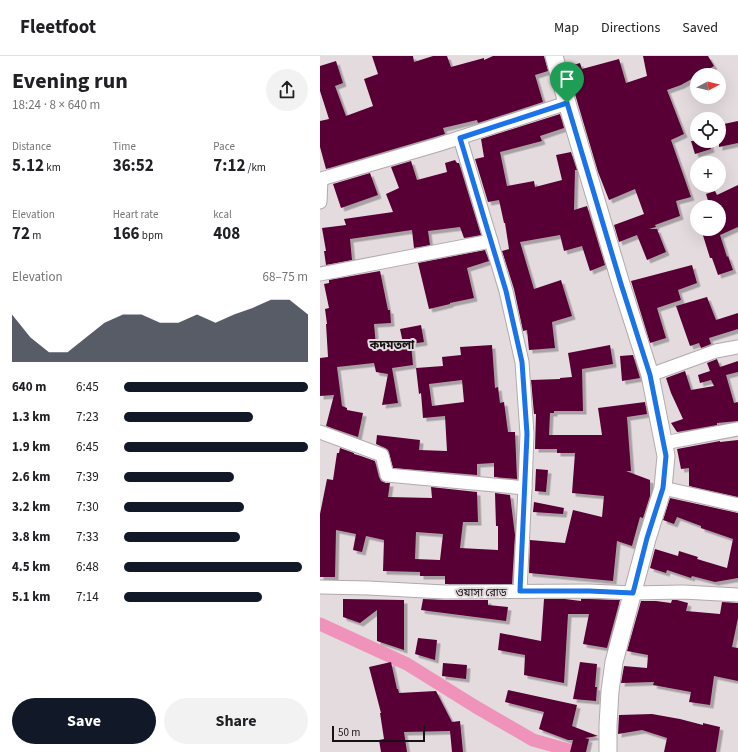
<!DOCTYPE html>
<html lang="en">
<head>
<meta charset="utf-8">
<style>
  body { margin:0; font-family:"Source Sans 3","Noto Sans Bengali",sans-serif; background:#f2f2f2; color:#202124; height:100vh; display:flex; flex-direction:column; font-size:15px; white-space:nowrap }
  * { box-sizing:border-box; margin:0 }
  p { font-size:13px; color:#757577 }
  .icon { flex:none; width:22px; height:22px; fill:none; stroke:currentColor; stroke-width:2; stroke-linecap:round; stroke-linejoin:round }
  .map { position:relative; flex:1; overflow:hidden }
  .side { display:flex; flex-direction:column; background:#fff; width:320px }
  .side>* { flex:none }
  .needle { width:26px; rotate:83deg }
  .fabs { position:absolute; left:370px; top:12px; display:grid; gap:8px }
  .fabs a { display:grid; place-items:center; width:36px; height:36px; border-radius:50%; background:#fff; box-shadow:0 4px 16px #0002; font-size:20px }
  .scale { position:absolute; left:12px; bottom:10px; width:93px; box-sizing:border-box; padding-left:4px; border:2px solid #151213; border-top:0; font-size:11px; line-height:14px; white-space:nowrap; color:#151213; -webkit-text-stroke:3px #e4dbdf; paint-order:stroke }
  .pin { position:absolute; display:grid; place-items:center; width:34px; height:34px; color:#fff; margin:-41px -17px; border-radius:50% 50% 50% 0; rotate:-45deg; box-shadow:0 0 4px #0007 }
  .pin .icon { rotate:45deg }
  .round { display:grid; place-items:center; flex:none; width:42px; height:42px; border-radius:21px; background:#f2f2f2 }
  .headline { display:flex; align-items:center; justify-content:space-between; height:68px; padding:0 12px }
  h1 { font-size:22px; font-weight:700; line-height:30px }
  .stats { display:grid; grid-template-columns:repeat(3,1fr); gap:6px; height:68px; padding:4px 12px }
  .stats div { display:grid; align-content:center }
  .stats b { font-size:17px; font-weight:700 }
  .stats small { font-size:11px; font-weight:400 }
  .stats p { font-size:11px }
  .chart { height:112px; padding:8px 12px }
  .chart p { display:flex; justify-content:space-between }
  .chart svg { width:100%; height:72px; margin-top:4px; fill:#111827; opacity:.7 }
  .button { display:flex; gap:8px; margin-top:auto; padding:8px 12px }
  .button a { flex:1; height:46px; border-radius:24px; background:#111827; color:#fff; font-size:16px; font-weight:700; line-height:46px; text-align:center }
  .button a+a { background:#f2f2f2; color:#202124 }
  ul { padding:0 12px; list-style:none; font-size:13px }
  li { display:grid; grid-template-columns:64px 48px 1fr; align-items:center; height:30px }
  li i { height:10px; border-radius:5px; background:#111827 }
  header { display:flex; align-items:center; gap:24px; box-sizing:border-box; height:56px; padding:0 20px; background:#fff; border-bottom:1px solid #e0e0e0 }
  header strong { font-size:19px }
  nav { display:flex; gap:22px; margin-inline-start:auto; font-size:14px }
  main { display:flex; flex:1; min-height:0 }
  .map>svg:first-child { display:block }
</style>
</head>
<body>
<header>
<strong>Fleetfoot</strong>
<nav><a>Map</a><a>Directions</a><a>Saved</a></nav>
</header>
<main>
<section class="side">
<div class="headline"><div><h1>Evening run</h1><p>18:24 · 8 × 640 m</p></div><a class="round"><svg class="icon" aria-label="share" viewBox="0 0 24 24"><path d="M12 15V3M7 8l5-5 5 5M5 13v7h14v-7"/></svg></a></div>
<div class="stats">
<div><p>Distance</p><b>5.12<small> km</small></b></div>
<div><p>Time</p><b>36:52</b></div>
<div><p>Pace</p><b>7:12<small> /km</small></b></div>
</div>
<div class="stats">
<div><p>Elevation</p><b>72<small> m</small></b></div>
<div><p>Heart rate</p><b>166<small> bpm</small></b></div>
<div><p>kcal</p><b>408</b></div>
</div>
<div class="chart"><p><span>Elevation</span>68–75 m</p>
<svg viewBox="0 0 160 44" preserveAspectRatio="none"><path d="M0 44V15L10 29L20 38L30 38L40 29L50 20L60 15L70 15L80 20L90 20L100 15L110 20L120 15L130 11L140 6L150 6L160 15V44z"/></svg>
</div>
<ul>
<li><b>640 m</b>6:45<i style="width:100%"></i></li>
<li><b>1.3 km</b>7:23<i style="width:70%"></i></li>
<li><b>1.9 km</b>6:45<i style="width:100%"></i></li>
<li><b>2.6 km</b>7:39<i style="width:60%"></i></li>
<li><b>3.2 km</b>7:30<i style="width:65%"></i></li>
<li><b>3.8 km</b>7:33<i style="width:63%"></i></li>
<li><b>4.5 km</b>6:48<i style="width:97%"></i></li>
<li><b>5.1 km</b>7:14<i style="width:75%"></i></li>
</ul>
<div class="button"><a>Save</a><a>Share</a></div>
</section>
<div class="map">
<svg width="418" height="696" viewBox="0 0 418 696">
  <defs>
    <filter id="shadow"><feDropShadow dx="3.5" dy="3.5" stdDeviation="0" flood-color="#0004"/></filter>
  </defs>
  <rect width="100%" height="100%" fill="#e4dbdf"/>
  <g fill="none" stroke-linecap="round" stroke-linejoin="round">
    <polyline stroke="#ef93bb" stroke-width="13" points="0,568 87,608 156,651 213,684 256,696"/>
  </g>
  <g fill="#580534" fill-rule="evenodd" filter="url(#shadow)">
    <polygon points="52,0 93,0 94,6 113,0 127,0 131,11 164,2 164,4 173,0 224,0 228,15 215,19 223,46 158,67 157,64 123,72 125,78 6,113 0,91 0,65 9,63 0,35 0,10 16,5 23,27 15,30 26,60 53,50 44,23 58,18"/>
    <polygon points="323,0 388,0 394,10 379,19 377,19 377,20 361,29 347,34 364,78 351,84 371,141 356,145 360,160 335,169 336,171 329,173 337,173 346,196 327,204 317,179 299,186 294,169 324,158 315,133 289,144 278,116 247,11 260,7 262,13 299,3 306,27 327,20"/>
    <polygon points="240,58 244,72 220,80 222,85 180,96 187,130 214,125 215,131 242,124 236,99 251,96 257,114 255,114 254,154 267,150 285,209 270,215 262,190 244,195 240,179 200,186 214,233 241,224 252,260 232,266 235,292 209,294 207,274 203,275 194,233 182,195 189,193 185,167 184,167 179,144 168,146 155,103 164,101 161,83"/>
    <polygon points="418,65 418,87 399,91 399,69"/>
    <polygon points="371,85 389,85 391,93 375,98"/>
    <polygon points="135,104 137,107 139,107 161,179 144,182 140,171 108,175 110,189 94,192 92,174 30,183 32,204 6,209 4,195 6,195 2,172 26,169 24,163 73,156 66,138 79,132 71,111 91,105 97,124 127,116 125,107"/>
    <polygon points="50,117 58,139 21,152 13,128"/>
    <polygon points="418,129 418,171 400,179 407,201 408,200 413,214 398,219 392,202 390,202 381,173 398,173 399,175 399,151 390,151 386,138 395,135 397,139"/>
    <polygon points="165,194 169,205 147,212 154,242 130,247 130,248 109,253 98,207"/>
    <polygon points="372,209 377,227 358,234 361,244 337,252 346,282 330,287 311,225"/>
    <polygon points="60,215 68,254 70,254 71,267 54,268 56,290 83,287 80,273 101,269 104,286 91,288 93,309 72,312 78,347 62,349 68,318 56,316 54,307 17,311 22,350 27,352 27,354 43,357 38,381 6,370 14,339 0,340 0,302 8,301 6,268 7,268 5,253 9,252 4,228 9,227 9,224"/>
    <polygon points="387,241 396,264 418,257 418,273 389,282 391,288 381,292 379,287 370,290 356,250"/>
    <path d="M172 289 175 332 178 331 180 347 184 346 188 376H195L197 423 174 421V407L157 408V419L73 412 68 394 65 392 56 388 57 379 100 384 99 394 127 395 125 360 103 362 101 337 99 338 96 312 123 310 122 301 141 299 140 291ZM142 324 144 346 112 350 109 328Z"/>
    <polygon points="290,289 293,308 262,313 263,355 234,355 234,357 230,357 229,379 282,379 278,352 325,346 327,358 307,361 311,415 306,415 330,424 330,440 323,462 320,461 312,490 297,485 293,525 209,517 210,484 245,487 253,454 282,461 284,440 252,437 255,397 237,397 237,393 215,393 216,358 214,358 211,324 240,323 240,322 252,321 248,297"/>
    <polygon points="313,299 320,322 302,325 300,300"/>
    <polygon points="397,303 400,311 418,305 418,316 406,319 414,347 418,346 418,365 397,367 397,369 357,376 351,367 363,363 351,337 346,322 365,315 371,334 394,330 391,324 380,327 378,319 390,315 387,307"/>
    <polygon points="418,384 418,441 369,430 369,412 361,413 357,393 400,385 400,386"/>
    <path d="M20 392 34 397V398L41 400 55 405 59 421 61 425 66 427H70L68 441 112 442 111 431 157 436 158 466H143L140 492 178 494V470H176L175 437 190 439 195 479 192 528H125V520H100V516L63 515 64 484 46 480 42 496 33 494 36 478 16 474 15 521H0V458L7 423 13 424 17 397H19ZM96 476 123 478 120 504 95 503Z"/>
    <polygon points="216,413 228,414 226,436 215,435"/>
    <polygon points="350,442 418,457 418,522 395,526 372,520 371,522 347,514 346,517 330,512 335,493 358,500 359,495 378,501 377,503 407,512 413,483 381,472 381,470 357,461 354,468 343,464"/>
    <polygon points="214,446 244,452 243,458 213,456"/>
    <polygon points="23,543 84,544 84,594 57,585 57,554 40,567 23,561"/>
    <polygon points="103,543 125,544 168,544 168,549 188,551 186,565 101,554"/>
    <polygon points="224,543 245,543 261,545 261,543 269,543 300,544 287,592 263,588 269,558 248,558 244,627 204,619 205,599 178,594 180,577 221,585"/>
    <polygon points="352,544 357,544 368,547 366,555 400,558 402,546 418,547 418,562 412,591 418,592 418,625 394,620 390,649 369,646 371,636 333,629 334,626 301,627 304,610 327,612 328,599 307,595 321,545 336,545 351,547"/>
    <polygon points="98,582 117,584 115,604 95,598"/>
    <polygon points="71,606 77,633 78,633 79,637 116,635 132,666 140,665 143,696 132,696 130,675 84,676 87,696 61,696 59,684 64,683 60,657 61,657 49,611"/>
    <polygon points="260,606 277,608 275,631 277,631 276,645 253,643"/>
    <polygon points="123,607 147,609 146,623 122,620"/>
    <polygon points="188,634 257,649 252,670 278,680 265,682 269,683 266,696 250,696 253,684 248,684 219,673 224,656 185,646"/>
    <polygon points="332,658 360,663 383,669 383,667 400,671 396,696 344,696 347,682 322,674 298,678 299,659"/>
  </g>
  <g fill="none" stroke-linecap="round" stroke-linejoin="round">
    <defs>
      <g id="minor">
        <polyline points="0,146 1,123 117,89 247,47"/>
        <polyline points="0,218 171,185"/>
        <polyline points="330,319 396,295 418,291"/>
        <polyline points="0,376 62,399 67,419 205,432 207,378 202,306 186,235 140,82"/>
        <polyline points="344,387 418,373"/>
        <polyline points="343,432 418,449"/>
        <polyline points="0,531 48,532 125,536 269,535 313,537 363,536 418,539"/>
        <polyline points="200,535 205,432"/>
      </g>
      <polyline id="tertiary" points="234,0 247,47 301,228 330,319 346,400 343,432 327,483 294,606 290,635 288,669 288,696"/>
    </defs>
    <use href="#minor" stroke="#b1a9ac" stroke-width="15"/>
    <use href="#tertiary" stroke="#b1a9ac" stroke-width="19"/>
    <use href="#minor" stroke="#fff" stroke-width="13"/>
    <use href="#tertiary" stroke="#fff" stroke-width="17"/>
  </g>
  <g fill="none" stroke-linecap="round" stroke-linejoin="round">
    <defs>
      <polygon id="route" points="247,47 301,228 330,319 346,400 343,432 327,482 313,537 269,535 200,535 207,378 202,306 186,235 140,82"/>
    </defs>
    <use href="#route" stroke="#fff" stroke-width="8"/>
    <use href="#route" stroke="#1a73e8" stroke-width="5"/>
  </g>
  <g text-anchor="middle" dominant-baseline="central" stroke-width="4" stroke-linejoin="round" paint-order="stroke">
    <g font-size="11" fill="#151213" stroke="#e4dbdf">
      <text x="161" y="536">ওয়াসা রোড</text>
    </g>
    <g font-size="12" font-weight="bold" fill="#151213" stroke="#e4dbdf">
      <text x="72" y="289">কদমতলা</text>
    </g>
  </g>
</svg>
<div class="fabs">
<a><svg class="needle" viewBox="-14 -14 28 28"><path d="M0-13l5 13h-10z" fill="#e53935"/><path d="M0 13l5-13h-10z" fill="#757577"/></svg></a>
<a><svg class="icon" aria-label="locate" viewBox="0 0 24 24"><circle cx="12" cy="12" r="6"/><path d="M12 2v4M12 18v4M2 12h4M18 12h4"/></svg></a>
<a>+</a>
<a>−</a>
</div>
<div class="scale">50 m</div>
<div class="pin" style="left:247px;top:47px;background:#1e9e55"><svg class="icon" aria-label="arrive" viewBox="0 0 24 24"><path d="M6 21V4h12l-3 4 3 4H6"/></svg></div>
</div>
</main>
</body>
</html>
